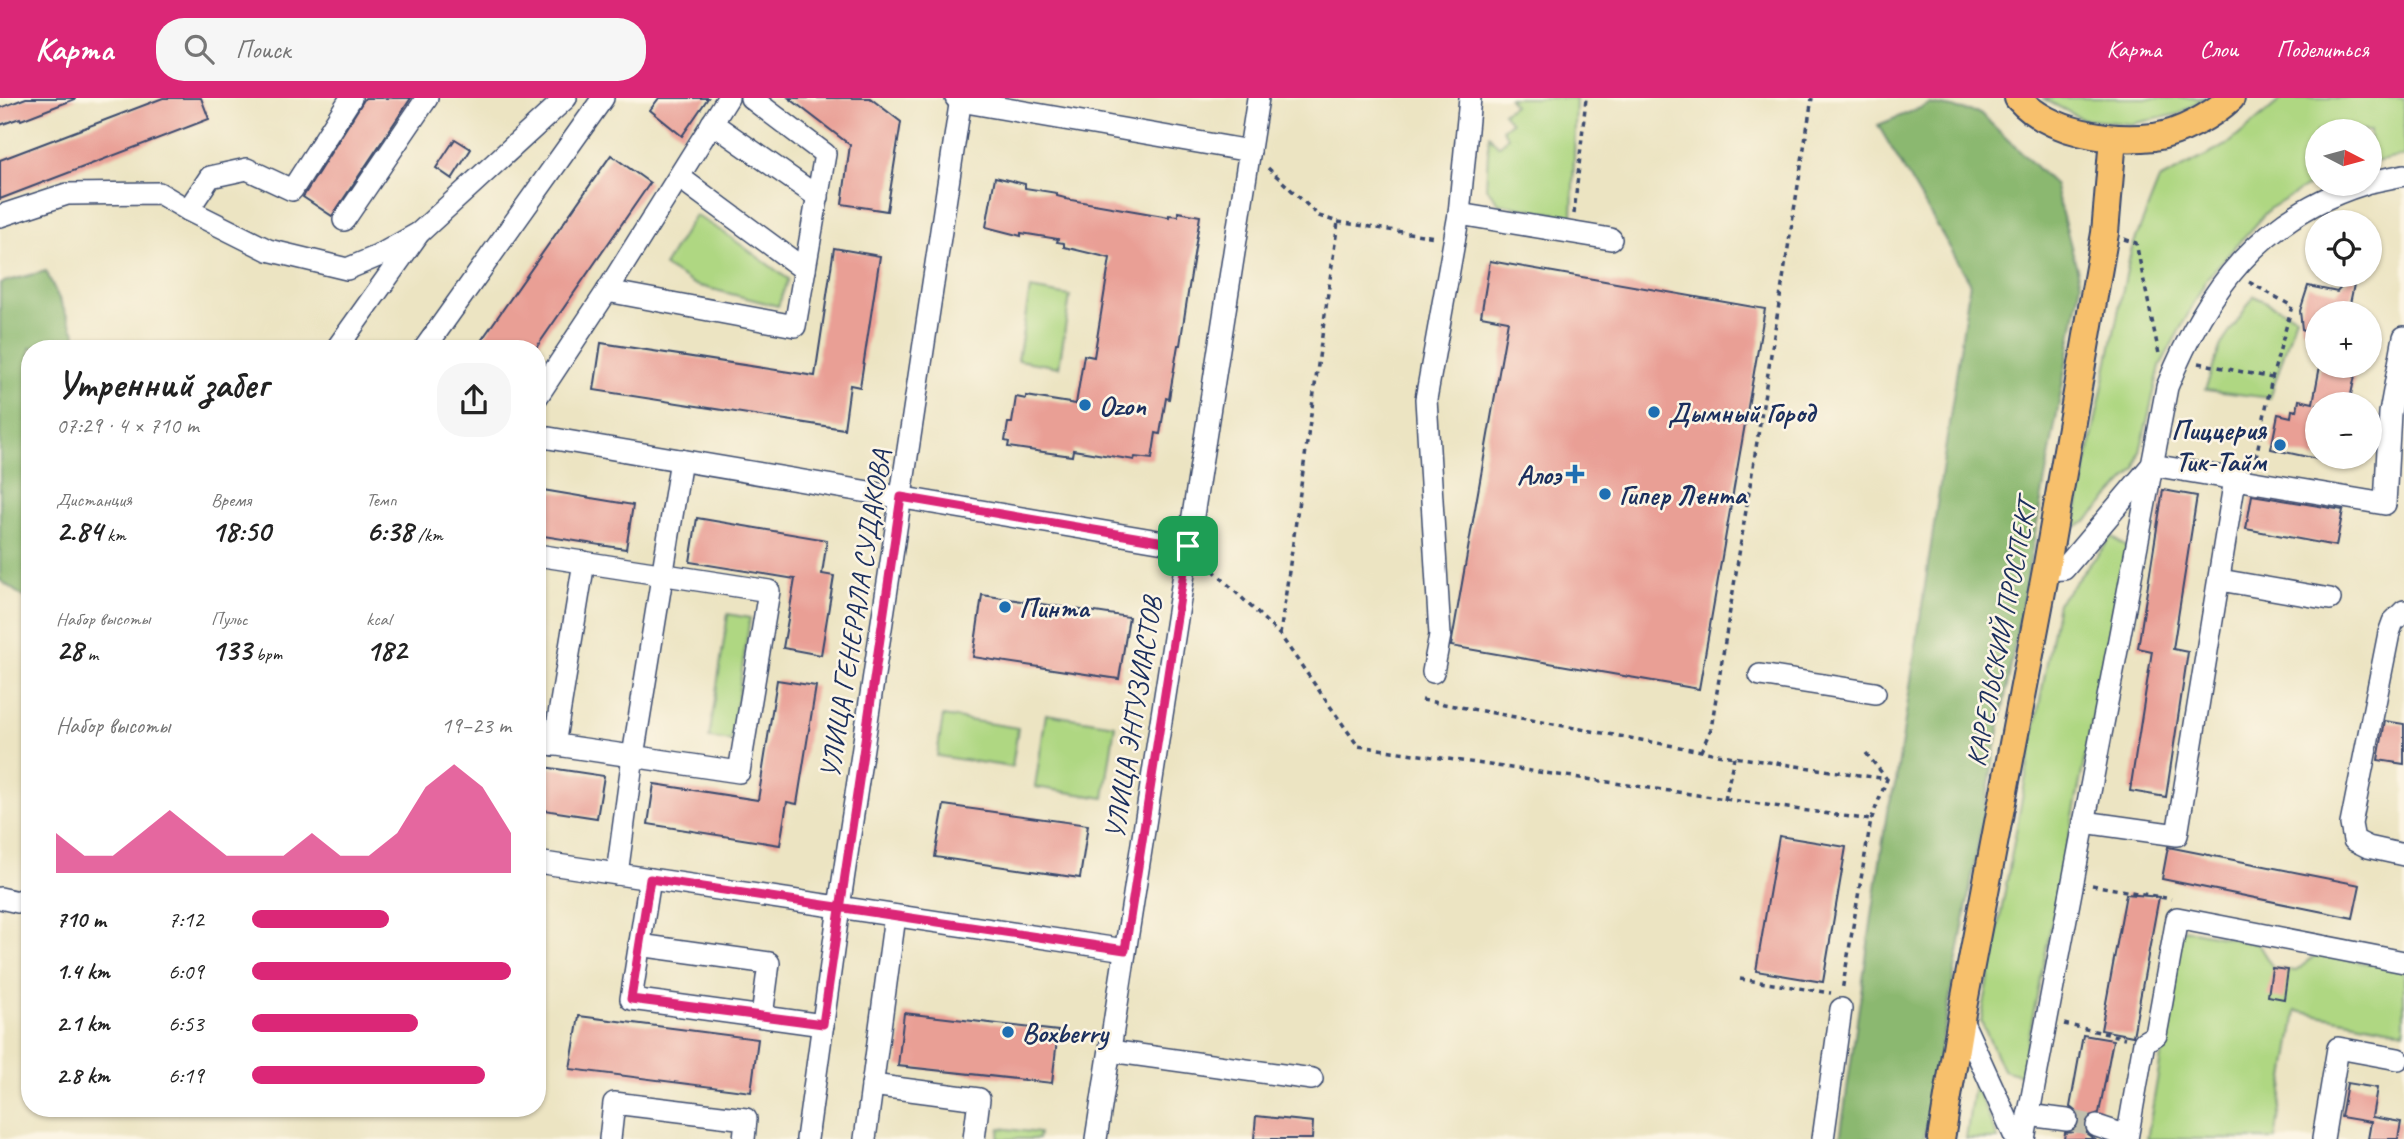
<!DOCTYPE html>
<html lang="ru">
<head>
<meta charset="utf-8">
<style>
  body { margin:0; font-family:Caveat,sans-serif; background:#f6f6f6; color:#222; height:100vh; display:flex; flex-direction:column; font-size:26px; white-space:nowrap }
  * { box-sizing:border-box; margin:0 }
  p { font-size:23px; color:#767676 }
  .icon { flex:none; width:38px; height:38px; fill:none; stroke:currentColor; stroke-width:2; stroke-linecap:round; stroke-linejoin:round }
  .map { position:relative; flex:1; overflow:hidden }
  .sheet { position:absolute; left:21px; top:242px; width:525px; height:777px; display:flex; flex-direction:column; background:#fff; border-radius:28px; box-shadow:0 2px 5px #0004 }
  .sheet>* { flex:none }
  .needle { width:46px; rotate:96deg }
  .controls { position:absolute; left:2305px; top:21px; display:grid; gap:14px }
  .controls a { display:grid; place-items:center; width:77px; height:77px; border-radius:50%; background:#fff; box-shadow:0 2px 5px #0004; font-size:35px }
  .pin { position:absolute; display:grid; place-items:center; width:60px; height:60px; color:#fff; margin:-30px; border-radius:14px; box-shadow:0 4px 10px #0006 }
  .round { display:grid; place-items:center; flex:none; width:74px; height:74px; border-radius:28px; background:#f6f6f6 }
  .headline { display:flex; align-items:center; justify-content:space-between; height:119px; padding:0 35px }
  h1 { font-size:38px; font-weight:600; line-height:52px }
  .stats { display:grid; grid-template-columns:repeat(3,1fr); gap:10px; height:119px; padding:7px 35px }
  .stats div { display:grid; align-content:center }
  .stats b { font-size:30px; font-weight:600 }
  .stats small { font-size:19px; font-weight:400 }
  .stats p { font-size:19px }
  .chart { height:196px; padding:14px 35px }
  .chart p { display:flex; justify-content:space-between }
  .chart svg { width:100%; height:126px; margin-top:7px; fill:#db2777; opacity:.7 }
  ul { padding:0 35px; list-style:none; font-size:23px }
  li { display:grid; grid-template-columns:112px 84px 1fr; align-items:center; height:52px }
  li i { height:18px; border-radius:9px; background:#db2777 }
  header { display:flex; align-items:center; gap:42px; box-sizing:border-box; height:98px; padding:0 35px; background:#db2777; color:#fff }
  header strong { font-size:33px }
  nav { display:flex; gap:38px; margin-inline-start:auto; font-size:24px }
  .search { width:490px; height:63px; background:#f6f6f6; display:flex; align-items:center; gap:18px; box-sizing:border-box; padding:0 24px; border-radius:28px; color:#767676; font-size:26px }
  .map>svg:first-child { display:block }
</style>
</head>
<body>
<header>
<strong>Карта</strong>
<div class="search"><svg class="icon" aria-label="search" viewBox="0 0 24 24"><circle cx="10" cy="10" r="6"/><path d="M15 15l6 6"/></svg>Поиск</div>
<nav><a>Карта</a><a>Слои</a><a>Поделиться</a></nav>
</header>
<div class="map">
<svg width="2404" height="1041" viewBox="0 0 2404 1041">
  <rect width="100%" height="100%" fill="#fcf5e5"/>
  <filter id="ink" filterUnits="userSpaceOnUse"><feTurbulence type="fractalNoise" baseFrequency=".0143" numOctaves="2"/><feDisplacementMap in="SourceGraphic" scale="14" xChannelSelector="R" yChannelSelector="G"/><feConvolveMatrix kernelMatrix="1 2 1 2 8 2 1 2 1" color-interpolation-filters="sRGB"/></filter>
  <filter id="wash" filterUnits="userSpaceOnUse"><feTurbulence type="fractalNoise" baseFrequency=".00686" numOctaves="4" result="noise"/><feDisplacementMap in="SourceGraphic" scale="28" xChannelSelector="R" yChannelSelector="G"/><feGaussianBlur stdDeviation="1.57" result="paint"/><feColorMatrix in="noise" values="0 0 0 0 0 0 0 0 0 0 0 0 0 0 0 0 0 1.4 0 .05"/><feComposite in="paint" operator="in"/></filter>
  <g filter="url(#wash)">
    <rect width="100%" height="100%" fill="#ece4c2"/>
    <g fill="#afd782" stroke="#658370" stroke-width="2">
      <polygon points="1509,0 1576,0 1572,119 1499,105 1486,90 1489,37 1498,48 1508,39 1502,31 1511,24 1503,15 1514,7"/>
      <polygon points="2042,0 2204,0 2179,16 2131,26 2082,21"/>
      <polygon points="2283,0 2404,0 2404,58 2370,65 2370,33 2317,33 2317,83 2269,111 2208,179 2160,268 2136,371 2086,424 2073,430 2131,153 2159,82 2227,47"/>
      <polygon points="695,117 726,136 788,181 778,208 696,187 664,168"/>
      <polygon points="1030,191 1070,198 1059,269 1018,262"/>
      <polygon points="2254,198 2296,218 2270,300 2205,292 2221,247"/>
      <polygon points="2112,439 2127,450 2021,977 2003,972 1981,923 2058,505"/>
      <polygon points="728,516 750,520 731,643 709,640"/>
      <polygon points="1046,616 1115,627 1104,700 1035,689"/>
      <polygon points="943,618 1018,630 1012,669 937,658"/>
      <polygon points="2183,831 2258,846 2273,870 2296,873 2317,856 2404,872 2404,933 2296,913 2275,1041 2147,1041"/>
      <polygon points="1974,985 1998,1041 1966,1041"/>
      <polygon points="1000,1030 1039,1035 1038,1041 998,1041"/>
    </g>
    <g fill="#8bb870" stroke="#537467" stroke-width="2">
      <polygon points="1930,6 1980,15 2054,86 2081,185 1924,1041 1840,1041 1887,714 1896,683 1970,184 1878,27"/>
      <polygon points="46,173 82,250 30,250 30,504 0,482 0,185"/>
    </g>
    <g id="blocks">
      <g fill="#e99f95">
        <polygon points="26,0 75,0 75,1 21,22 20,20 0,27 0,10"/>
        <polygon points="163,0 201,0 209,21 0,101 0,62"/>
        <polygon points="365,0 411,0 332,118 303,99"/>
        <polygon points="659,0 708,0 682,38 650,12"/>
        <polygon points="789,0 870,0 901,24 887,113 842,106 850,47"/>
        <polygon points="455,41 471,51 452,81 436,70"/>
        <polygon points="611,57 650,85 536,250 476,250"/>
        <polygon points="995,79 1025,86 1025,90 1057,95 1057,98 1065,100 1065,101 1169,119 1169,117 1178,118 1178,114 1200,118 1180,247 1178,247 1169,301 1166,300 1160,336 1156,335 1152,361 1135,359 1134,362 1073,352 1072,358 1008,349 1009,344 1005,343 1008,325 1012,325 1016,299 1026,301 1026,298 1076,306 1084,257 1094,259 1110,160 1064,149 1064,145 1057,144 1058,141 1021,135 1021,138 986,129"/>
        <polygon points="834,150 880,158 860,289 850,287 844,331 594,292 601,245 815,278"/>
        <polygon points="1490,163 1765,211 1699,591 1451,548 1508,223 1481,218"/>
        <polygon points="2352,177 2356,177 2348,215 2317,215 2317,238 2302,231 2300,213 2308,188 2337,194"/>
        <polygon points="2320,268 2357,268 2349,306 2317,306 2317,361 2271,351 2278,316 2291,319 2292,312 2297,313 2299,302 2313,305"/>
        <polygon points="537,391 633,407 626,451 537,437"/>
        <polygon points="2163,392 2197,398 2173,551 2188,554 2166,699 2130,693 2152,553 2138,550"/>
        <polygon points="2252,397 2343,412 2336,448 2246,431"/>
        <polygon points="697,420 827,442 822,476 834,478 821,557 783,550 795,481 690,464"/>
        <polygon points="982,497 1129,519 1119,581 973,559"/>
        <polygon points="777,582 816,588 797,706 787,704 780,747 648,726 654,686 758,702"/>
        <polygon points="2385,623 2404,626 2404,666 2378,662"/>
        <polygon points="537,668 604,678 597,720 537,711"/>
        <polygon points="944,707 1088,727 1080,780 935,759"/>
        <polygon points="1779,738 1846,749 1823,884 1756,873"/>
        <polygon points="2168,749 2360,787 2353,820 2162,781"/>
        <polygon points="2126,796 2159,799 2133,938 2101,932"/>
        <polygon points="2272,870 2288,872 2284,901 2268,898"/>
        <polygon points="904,915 1058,933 1052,985 898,968"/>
        <polygon points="579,918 758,941 751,994 570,971"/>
        <polygon points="2083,937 2113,942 2099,1015 2089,1018 2084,1025 2087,1036 2094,1041 2064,1041 2065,1035 2073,1034 2080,1024 2079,1016 2070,1009"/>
        <polygon points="2347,985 2377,990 2372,1019 2401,1024 2398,1041 2368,1041 2371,1024 2341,1019"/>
        <polygon points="1256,1018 1313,1024 1312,1041 1254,1041"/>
      </g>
    </g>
  </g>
  <g filter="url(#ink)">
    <use href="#blocks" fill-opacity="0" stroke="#3a4a6d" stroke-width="2"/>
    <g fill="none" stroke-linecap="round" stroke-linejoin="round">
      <polyline stroke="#c2c0ae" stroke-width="21" stroke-dasharray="21 10" stroke-linecap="butt" points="2067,1022 2097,1028"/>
      <defs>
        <g id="minor">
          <polyline points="956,0 960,3 1250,53"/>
          <polyline points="712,25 818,99"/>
          <polyline points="679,79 805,172"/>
          <polyline points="2370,84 2404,77"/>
          <polyline points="188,112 210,79 247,71 292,92 351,0"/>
          <polyline points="1459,116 1611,141"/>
          <polyline points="0,118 67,96 159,95 188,112 268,152 347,171 378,158 419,135"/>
          <polyline points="344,122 427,0"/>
          <polyline points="607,193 728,0"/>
          <polyline points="337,250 419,135 566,0"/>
          <polyline points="425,250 603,0"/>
          <polyline points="537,299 607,193 795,228 825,56 751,0"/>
          <polyline points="537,338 1188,448"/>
          <polyline points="537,457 769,493 739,674 537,644"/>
          <polyline points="2046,472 2064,471 2152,367 2385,406 2390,315 2404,239"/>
          <polyline points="2220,482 2330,501"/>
          <polyline points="2404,513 2393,524 2389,535 2351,726 2354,742 2368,749 2404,757"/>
          <polyline points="1433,574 1440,537 1426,301 1459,116 1470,0"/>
          <polyline points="1760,577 1875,595"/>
          <polyline points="554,647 584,464"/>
          <polyline points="2084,724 2177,737 2235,381"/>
          <polyline points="537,764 1125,852"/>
          <polyline points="617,776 633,658 681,362"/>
          <polyline points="650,781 631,901 823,927"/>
          <polyline points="0,800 18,804 30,798"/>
          <polyline points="639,847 769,865 762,918"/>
          <polyline points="1961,920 2016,1041"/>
          <polyline points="1110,953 1312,981"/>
          <polyline points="872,987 979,1001 974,1041"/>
          <polyline points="2028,1017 2067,1022"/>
          <polyline points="2097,1028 2127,1038"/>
          <polyline points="610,1041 614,1005 746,1021 744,1041"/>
          <polyline points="807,1041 839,809 961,0"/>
          <polyline points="865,1041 895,818"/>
          <polyline points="1096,1041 1258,0"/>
          <polyline points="1823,1041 1841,911"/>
          <path d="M2024 1041 2167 289C2206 192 2261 118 2364 86"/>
          <polyline points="2127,1041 2144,944 2156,937 2177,820 2404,864"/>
          <polyline points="2323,1041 2338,950 2398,961"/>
        </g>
        <g id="major">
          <path d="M2018 0C2049 35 2110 44 2154 39 2181 35 2211 18 2231 0"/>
          <polyline points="1941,1041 1961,920 2046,472 2105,135 2113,40"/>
        </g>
      </defs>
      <use href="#minor" stroke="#3a4a6d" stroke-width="24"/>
      <use href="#major" stroke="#3a4a6d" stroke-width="30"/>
      <g stroke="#3a4a6d" stroke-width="3.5" stroke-dasharray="5 5" stroke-linecap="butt">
        <polyline points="1268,70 1319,118 1338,124 1435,139"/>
        <polyline points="1574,116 1586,0"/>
        <polyline points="2124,141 2136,145 2159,256"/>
        <polyline points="2249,184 2292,208 2272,280 2255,364"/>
        <polyline points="2199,265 2272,280"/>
        <polyline points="1206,465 1280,537 1358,648 1871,722"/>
        <polyline points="1280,537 1338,124"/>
        <polyline points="1422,602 1734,659 1887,681 1871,722 1842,893"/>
        <polyline points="1701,653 1711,631 1812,0"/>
        <polyline points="1866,655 1886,680"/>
        <polyline points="1725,702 1734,659"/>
        <polyline points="2092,787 2171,801"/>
        <polyline points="1740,881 1831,895"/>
        <polyline points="2064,926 2125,940"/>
      </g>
      <use href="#minor" stroke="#fff" stroke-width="21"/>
      <use href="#major" stroke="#f7c06c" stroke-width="26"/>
    </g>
  </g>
  <g fill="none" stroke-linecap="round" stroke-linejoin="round" filter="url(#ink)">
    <defs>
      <path id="route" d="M1188 448 901 399 823 926 631 901 650 781C808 805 967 828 1125 852L1188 448"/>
    </defs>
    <use href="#route" stroke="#fff" stroke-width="14"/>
    <use href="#route" stroke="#db2777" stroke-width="9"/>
  </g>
  <g fill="#1f6fb2" stroke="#fcf5e5" stroke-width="2.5">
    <circle cx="1085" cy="307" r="7"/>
    <circle cx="1654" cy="314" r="7"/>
    <circle cx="2280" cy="347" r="7"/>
    <path d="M1571.5 365.5h7v7h7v7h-7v7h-7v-7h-7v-7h7z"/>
    <circle cx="1605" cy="396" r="7"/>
    <circle cx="1005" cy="509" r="7"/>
    <circle cx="1008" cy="934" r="7"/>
  </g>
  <g text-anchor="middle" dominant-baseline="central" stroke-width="5" stroke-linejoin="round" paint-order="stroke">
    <g font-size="28" font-weight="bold" fill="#1b2f5e" stroke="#fcf5e5" text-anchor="start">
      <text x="1099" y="307">Ozon</text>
      <text x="1668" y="314">Дымный Город</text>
      <text x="2266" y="331" text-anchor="end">Пиццерия<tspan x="2266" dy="32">Тик-Тайм</tspan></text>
      <text x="1561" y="376" text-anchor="end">Алоэ</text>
      <text x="1619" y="396">Гипер Лента</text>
      <text x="1019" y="509">Пинта</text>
      <text x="1022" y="934">Boxberry</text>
    </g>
    <g font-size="28" fill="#1b2f5e" stroke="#fcf5e5">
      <text transform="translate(855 516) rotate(-81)">УЛИЦА ГЕНЕРАЛА СУДАКОВА</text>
      <text transform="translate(2001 535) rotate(-79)">КАРЕЛЬСКИЙ ПРОСПЕКТ</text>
      <text transform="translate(1133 620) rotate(-81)">УЛИЦА ЭНТУЗИАСТОВ</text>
    </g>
  </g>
</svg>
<div class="controls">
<a><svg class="needle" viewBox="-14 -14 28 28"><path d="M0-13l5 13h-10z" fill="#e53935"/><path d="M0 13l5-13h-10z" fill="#767676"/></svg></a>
<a><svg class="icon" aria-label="locate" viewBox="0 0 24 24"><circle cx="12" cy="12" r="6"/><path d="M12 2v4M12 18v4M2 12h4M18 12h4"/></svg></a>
<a>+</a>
<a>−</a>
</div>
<div class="pin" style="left:1188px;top:448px;background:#1e9e55"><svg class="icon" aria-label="arrive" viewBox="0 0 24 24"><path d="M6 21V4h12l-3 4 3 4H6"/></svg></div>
<section class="sheet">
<div class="headline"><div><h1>Утренний забег</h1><p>07:29 · 4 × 710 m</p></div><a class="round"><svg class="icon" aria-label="share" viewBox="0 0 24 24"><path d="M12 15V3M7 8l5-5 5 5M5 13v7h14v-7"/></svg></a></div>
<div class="stats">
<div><p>Дистанция</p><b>2.84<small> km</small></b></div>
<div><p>Время</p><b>18:50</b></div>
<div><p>Темп</p><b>6:38<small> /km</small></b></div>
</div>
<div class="stats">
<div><p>Набор высоты</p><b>28<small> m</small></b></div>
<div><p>Пульс</p><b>133<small> bpm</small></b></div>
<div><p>kcal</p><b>182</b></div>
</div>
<div class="chart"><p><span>Набор высоты</span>19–23 m</p>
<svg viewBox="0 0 160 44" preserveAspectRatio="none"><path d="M0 44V30L10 38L20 38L30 30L40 22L50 30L60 38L70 38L80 38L90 30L100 38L110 38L120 30L130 14L140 6L150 14L160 30V44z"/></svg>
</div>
<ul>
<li><b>710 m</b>7:12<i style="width:53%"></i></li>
<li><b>1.4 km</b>6:09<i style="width:100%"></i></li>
<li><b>2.1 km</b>6:53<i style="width:64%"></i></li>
<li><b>2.8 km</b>6:19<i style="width:90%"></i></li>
</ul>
</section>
</div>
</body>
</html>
